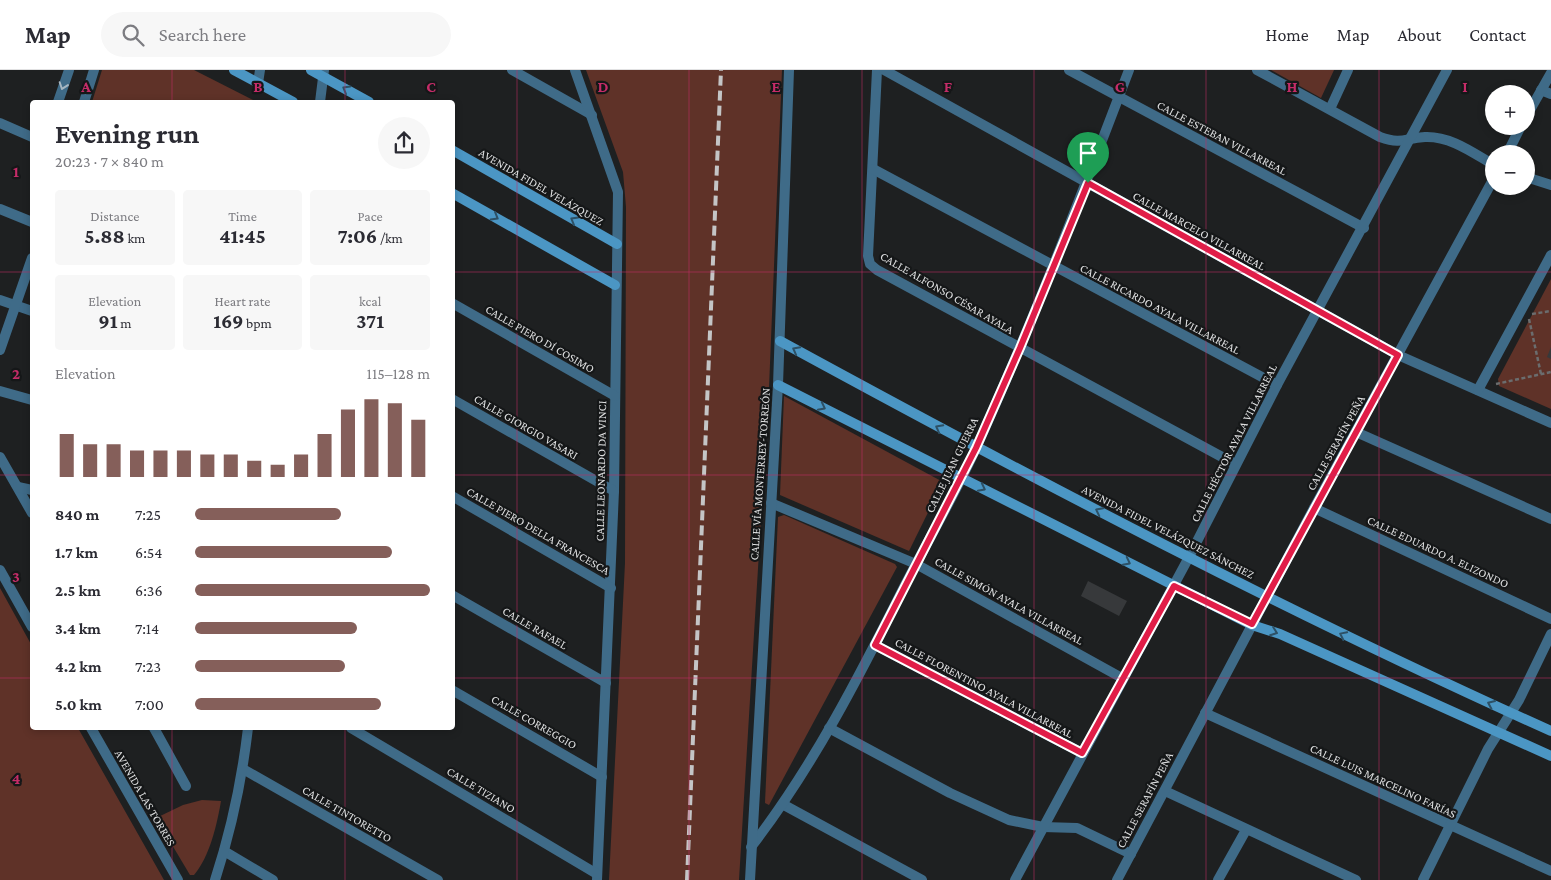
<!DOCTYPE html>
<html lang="en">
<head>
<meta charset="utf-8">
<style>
  body { margin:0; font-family:"Crimson Pro",serif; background:#f7f7f7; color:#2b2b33; height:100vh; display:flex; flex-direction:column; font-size:19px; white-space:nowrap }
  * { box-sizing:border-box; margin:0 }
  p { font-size:16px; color:#7c7c81 }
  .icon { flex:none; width:28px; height:28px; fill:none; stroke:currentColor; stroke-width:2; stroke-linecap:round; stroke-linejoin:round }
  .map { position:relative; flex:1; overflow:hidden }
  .sheet { position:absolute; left:30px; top:30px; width:425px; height:630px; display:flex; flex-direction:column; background:#fff; border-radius:5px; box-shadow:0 2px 8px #0003 }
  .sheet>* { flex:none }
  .fabs { position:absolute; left:1485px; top:15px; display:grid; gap:10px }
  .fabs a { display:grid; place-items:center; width:50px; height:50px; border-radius:50%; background:#fff; box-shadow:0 2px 8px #0003; font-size:25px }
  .pin { position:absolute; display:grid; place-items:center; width:42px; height:42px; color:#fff; margin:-51px -21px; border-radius:50% 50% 50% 0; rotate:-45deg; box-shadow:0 0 5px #0007 }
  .pin .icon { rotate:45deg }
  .round { display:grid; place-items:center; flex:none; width:52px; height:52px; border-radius:26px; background:#f7f7f7 }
  .overview { display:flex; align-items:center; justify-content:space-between; height:85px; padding:0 25px }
  h1 { font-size:28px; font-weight:700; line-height:38px }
  .stats { display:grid; grid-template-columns:repeat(3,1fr); gap:8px; height:85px; padding:5px 25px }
  .stats div { display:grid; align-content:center; border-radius:5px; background:#f7f7f7; text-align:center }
  .stats b { font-size:21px; font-weight:700 }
  .stats small { font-size:14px; font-weight:400 }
  .stats p { font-size:14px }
  .chart { height:140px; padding:10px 25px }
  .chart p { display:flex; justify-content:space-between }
  .chart svg { width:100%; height:90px; margin-top:5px; stroke:#855f5a; stroke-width:6 }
  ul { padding:0 25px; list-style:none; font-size:16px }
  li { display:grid; grid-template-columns:80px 60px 1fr; align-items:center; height:38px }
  li i { height:12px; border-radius:6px; background:#855f5a }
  header { display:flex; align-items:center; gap:30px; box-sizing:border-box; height:70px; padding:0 25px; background:#fff; border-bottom:1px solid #e1e1e2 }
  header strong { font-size:24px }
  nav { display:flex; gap:28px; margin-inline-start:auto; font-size:18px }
  .search { width:350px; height:45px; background:#f7f7f7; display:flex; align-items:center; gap:12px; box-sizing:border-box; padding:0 18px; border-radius:28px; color:#7c7c81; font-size:19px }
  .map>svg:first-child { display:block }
</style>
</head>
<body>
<header>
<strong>Map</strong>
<div class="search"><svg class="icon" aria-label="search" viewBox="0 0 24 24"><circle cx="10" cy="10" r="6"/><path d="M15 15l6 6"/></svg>Search here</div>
<nav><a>Home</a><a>Map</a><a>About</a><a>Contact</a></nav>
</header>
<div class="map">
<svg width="1551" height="810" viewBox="0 0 1551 810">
  <rect width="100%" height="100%" fill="#1e2021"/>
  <g fill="#5f3228">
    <polygon points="102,0 194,0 257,32 92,32"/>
    <polygon points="586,0 782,0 769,318 739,810 609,810 625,493 626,137 623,102"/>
    <polygon points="1271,0 1334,0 1321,28"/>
    <polygon points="1551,209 1551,339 1499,316 1498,309"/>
    <polygon points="784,326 943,412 909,481 780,425"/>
    <polygon points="784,445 895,494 897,497 769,735 765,733 778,447"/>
    <polygon points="0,518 32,576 32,658 78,658 164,810 0,810"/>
    <path d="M202 730 221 731C217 754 210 786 194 805H190L156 748 183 735Z"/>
  </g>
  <g fill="#37393b">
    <polygon points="1551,277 1551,289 1547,287"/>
    <polygon points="1088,511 1127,531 1119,546 1081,526"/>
  </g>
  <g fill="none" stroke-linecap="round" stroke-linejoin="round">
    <g stroke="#6b6d6e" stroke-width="2.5" stroke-dasharray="4 2.5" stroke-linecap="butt">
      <polyline points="1532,244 1551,241"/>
      <polyline points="1529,249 1541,304"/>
      <polyline points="1496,314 1551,302"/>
    </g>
    <g stroke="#3f6b88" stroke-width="10">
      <polyline points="512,0 592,45"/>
      <polyline points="575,0 618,122 614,421 597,810"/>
      <polyline points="877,0 868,186 870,194 877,200 1235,394"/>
      <polyline points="884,0 1398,285 1551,353"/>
      <polyline points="1069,0 1364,158"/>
      <path d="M1257 0 1380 67C1403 75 1404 68 1425 67 1451 66 1473 83 1494 95"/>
      <polyline points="258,13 260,0"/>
      <polyline points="1541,20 1551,24"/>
      <polyline points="58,32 69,0"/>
      <polyline points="84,32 94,0"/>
      <polyline points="320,32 324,0"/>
      <polyline points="1330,39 1348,0"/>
      <polyline points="1526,47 1551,3"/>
      <polyline points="0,53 32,67"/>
      <polyline points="1507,84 1521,56"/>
      <polyline points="873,99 1277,315"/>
      <polyline points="1526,107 1551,115"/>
      <polyline points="0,139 32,152"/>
      <polyline points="0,230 32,241"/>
      <polyline points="452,233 615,326"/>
      <polyline points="0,280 32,188"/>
      <polyline points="1478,320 1551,185"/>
      <polyline points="0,321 32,330"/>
      <polyline points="452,329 614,421"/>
      <polyline points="1356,362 1551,449"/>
      <polyline points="0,387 32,443"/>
      <polyline points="18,417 32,420"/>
      <polyline points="452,426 611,518"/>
      <polyline points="771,433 916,494 1122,608"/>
      <polyline points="1314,438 1551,549"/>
      <polyline points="0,500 32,557"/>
      <polyline points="452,525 606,613"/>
      <polyline points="875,575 1082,683"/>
      <polyline points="452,620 602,707"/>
      <polyline points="1205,643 1551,801"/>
      <polyline points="91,658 178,810"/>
      <polyline points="154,658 186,716"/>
      <polyline points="351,658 597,804"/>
      <polyline points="829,658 950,723 1009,750 1043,757 1077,758 1131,784"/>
      <polyline points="243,699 438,810"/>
      <polyline points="1165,721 1356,810"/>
      <polyline points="784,735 922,810"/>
      <path d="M751 777C813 697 860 605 905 515 929 468 956 423 977 376 1033 252 1081 126 1129 0"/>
      <polyline points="224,781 273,810"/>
      <path d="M215 810C231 761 242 709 248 658"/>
      <polyline points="750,810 778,315 789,0"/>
      <polyline points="1015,810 1189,487 1277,315 1447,0"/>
      <polyline points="1117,810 1314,438 1494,108"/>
      <polyline points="1218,810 1246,760"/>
      <polyline points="1423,810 1488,679 1519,630 1551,564"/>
    </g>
    <g stroke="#4b96c4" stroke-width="10">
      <polyline points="234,0 293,32"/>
      <polyline points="311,0 369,32"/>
      <polyline points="452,80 617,174"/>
      <polyline points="452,123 615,215"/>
      <path d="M780 271C1033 409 1288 543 1551 661"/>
      <polyline points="778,315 1252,555 1280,564 1551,686"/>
    </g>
    <polyline stroke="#c4c5c6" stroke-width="4" stroke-dasharray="10 5" stroke-linecap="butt" points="687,810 721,0"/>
  </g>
  <defs><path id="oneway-chevron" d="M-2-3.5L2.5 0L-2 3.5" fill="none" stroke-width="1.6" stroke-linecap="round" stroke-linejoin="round" transform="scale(1.25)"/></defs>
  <use stroke="#a6b6c1" href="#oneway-chevron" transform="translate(63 16) rotate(109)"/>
  <g stroke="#2d5065">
    <use href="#oneway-chevron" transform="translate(346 19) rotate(-150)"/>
    <use href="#oneway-chevron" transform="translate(495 147) rotate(30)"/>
    <use href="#oneway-chevron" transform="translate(574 150) rotate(-150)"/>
    <use href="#oneway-chevron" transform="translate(796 280) rotate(-152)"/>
    <use href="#oneway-chevron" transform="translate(822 337) rotate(27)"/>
    <use href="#oneway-chevron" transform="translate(939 358) rotate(-152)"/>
    <use href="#oneway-chevron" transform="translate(982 418) rotate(27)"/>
    <use href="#oneway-chevron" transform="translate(1099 441) rotate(-153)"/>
    <use href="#oneway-chevron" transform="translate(1127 492) rotate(27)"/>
    <use href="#oneway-chevron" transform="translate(1274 562) rotate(20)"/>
    <use href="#oneway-chevron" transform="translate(1343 565) rotate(-154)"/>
    <use href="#oneway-chevron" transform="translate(1491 634) rotate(-156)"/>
  </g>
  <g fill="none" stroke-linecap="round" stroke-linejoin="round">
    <defs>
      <polygon id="route" points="1088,113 1398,285 1252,554 1174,516 1082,683 875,575 976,378 1020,278"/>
    </defs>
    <use href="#route" stroke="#fff" stroke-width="10"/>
    <use href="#route" stroke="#e11d48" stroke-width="6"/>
  </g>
  <path fill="none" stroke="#c52c68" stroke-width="1" stroke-opacity="0.55" d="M172 0V32M345 0V32M517 0V810M689 0V810M862 0V810M1034 0V810M1206 0V810M1379 0V810M0 202H32M452 202H1551M0 405H32M452 405H1551M0 608H32M452 608H1551M172 658V810M345 658V810"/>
  <g text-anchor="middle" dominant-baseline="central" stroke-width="4.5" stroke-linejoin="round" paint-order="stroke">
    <g font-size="12" fill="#dddedf" stroke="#151718">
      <text transform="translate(1222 68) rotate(28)">CALLE ESTEBAN VILLARREAL</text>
      <text transform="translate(541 117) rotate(30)">AVENIDA FIDEL VELÁZQUEZ</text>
      <text transform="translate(1199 161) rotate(29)">CALLE MARCELO VILLARREAL</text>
      <text transform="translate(947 223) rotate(30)">CALLE ALFONSO CÉSAR AYALA</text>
      <text transform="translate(1160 239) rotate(28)">CALLE RICARDO AYALA VILLARREAL</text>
      <text transform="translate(540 269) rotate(30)">CALLE PIERO DÍ COSIMO</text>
      <text transform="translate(526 357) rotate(30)">CALLE GIORGIO VASARI</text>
      <text transform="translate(1234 373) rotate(-63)">CALLE HÉCTOR AYALA VILLARREAL</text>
      <text transform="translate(1336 373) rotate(-61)">CALLE SERAFÍN PEÑA</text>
      <text transform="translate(952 395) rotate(-64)">CALLE JUAN GUERRA</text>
      <text transform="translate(601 401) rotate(-89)">CALLE LEONARDO DA VINCI</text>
      <text transform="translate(760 404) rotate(-86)">CALLE VÍA MONTERREY-TORREÓN</text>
      <text transform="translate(538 461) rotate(30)">CALLE PIERO DELLA FRANCESCA</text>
      <text transform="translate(1168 462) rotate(27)">AVENIDA FIDEL VELÁZQUEZ SÁNCHEZ</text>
      <text transform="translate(1438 482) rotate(25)">CALLE EDUARDO A. ELIZONDO</text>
      <text transform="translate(1009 531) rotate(29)">CALLE SIMÓN AYALA VILLARREAL</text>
      <text transform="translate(535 558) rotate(30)">CALLE RAFAEL</text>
      <text transform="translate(984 618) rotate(28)">CALLE FLORENTINO AYALA VILLARREAL</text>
      <text transform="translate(534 652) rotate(30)">CALLE CORREGGIO</text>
      <text transform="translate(1383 711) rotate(25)">CALLE LUIS MARCELINO FARÍAS</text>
      <text transform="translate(481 720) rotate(31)">CALLE TIZIANO</text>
      <text transform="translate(145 728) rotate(60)">AVENIDA LAS TORRES</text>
      <text transform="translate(1145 730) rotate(-62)">CALLE SERAFÍN PEÑA</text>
      <text transform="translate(347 744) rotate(30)">CALLE TINTORETTO</text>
    </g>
  </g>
  <g font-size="16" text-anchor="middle" font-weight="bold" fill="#c52c68" stroke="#151718" stroke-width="4.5" stroke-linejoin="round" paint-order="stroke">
    <text x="86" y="22">A</text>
    <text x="258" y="22">B</text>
    <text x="431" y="22">C</text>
    <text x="603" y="22">D</text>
    <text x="776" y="22">E</text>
    <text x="948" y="22">F</text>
    <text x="1120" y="22">G</text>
    <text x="1292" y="22">H</text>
    <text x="1465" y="22">I</text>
    <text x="16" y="107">1</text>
    <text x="16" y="309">2</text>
    <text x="16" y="512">3</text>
    <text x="16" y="714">4</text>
  </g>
</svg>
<div class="fabs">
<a>+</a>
<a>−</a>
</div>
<div class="pin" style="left:1088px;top:113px;background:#1e9e55"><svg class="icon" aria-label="arrive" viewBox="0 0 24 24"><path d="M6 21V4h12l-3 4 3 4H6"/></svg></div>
<section class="sheet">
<div class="overview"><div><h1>Evening run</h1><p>20:23 · 7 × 840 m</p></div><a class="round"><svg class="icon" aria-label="share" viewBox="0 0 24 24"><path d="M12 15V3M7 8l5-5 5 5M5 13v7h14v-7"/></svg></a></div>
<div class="stats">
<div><p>Distance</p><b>5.88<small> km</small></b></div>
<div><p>Time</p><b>41:45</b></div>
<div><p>Pace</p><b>7:06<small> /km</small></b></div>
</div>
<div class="stats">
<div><p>Elevation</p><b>91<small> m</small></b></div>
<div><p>Heart rate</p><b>169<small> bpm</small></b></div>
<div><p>kcal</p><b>371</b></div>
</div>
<div class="chart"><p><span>Elevation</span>115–128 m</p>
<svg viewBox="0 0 160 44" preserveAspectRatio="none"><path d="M5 44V23M15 44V28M25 44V28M35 44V31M45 44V31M55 44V31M65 44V33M75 44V33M85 44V36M95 44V38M105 44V33M115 44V23M125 44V11M135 44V6M145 44V8M155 44V16"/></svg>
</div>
<ul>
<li><b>840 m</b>7:25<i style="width:62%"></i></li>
<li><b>1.7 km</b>6:54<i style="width:84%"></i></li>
<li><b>2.5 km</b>6:36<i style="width:100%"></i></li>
<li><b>3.4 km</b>7:14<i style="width:69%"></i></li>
<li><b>4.2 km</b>7:23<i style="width:64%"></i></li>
<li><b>5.0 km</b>7:00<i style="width:79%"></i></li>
</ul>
</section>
</div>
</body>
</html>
